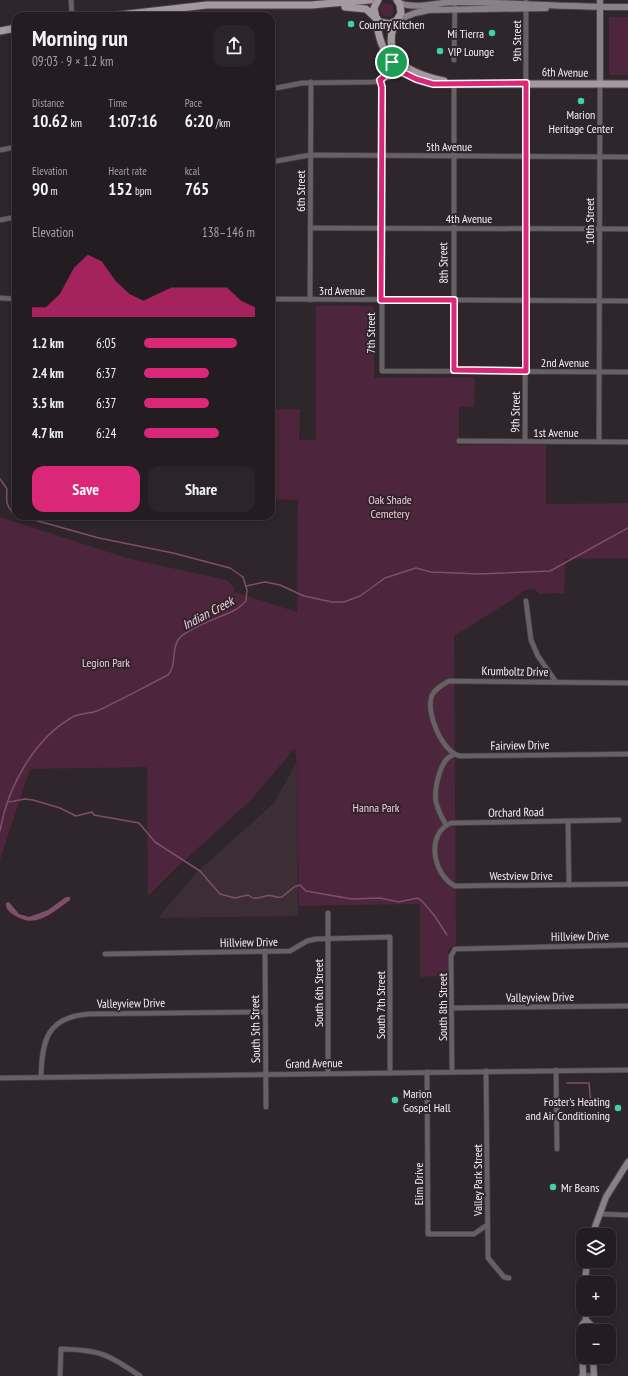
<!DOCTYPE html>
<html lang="en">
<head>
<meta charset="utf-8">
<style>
  body { margin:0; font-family:"PT Sans Narrow",sans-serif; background:#2b2529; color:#f1f3f6; height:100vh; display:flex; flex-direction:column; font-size:15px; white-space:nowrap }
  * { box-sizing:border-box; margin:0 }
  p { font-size:13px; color:#a3a1a5 }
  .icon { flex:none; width:22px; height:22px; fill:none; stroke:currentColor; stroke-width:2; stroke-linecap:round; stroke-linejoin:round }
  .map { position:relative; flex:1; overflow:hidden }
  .side { position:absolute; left:12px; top:12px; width:263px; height:508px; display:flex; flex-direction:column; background:#231c20; border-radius:12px; box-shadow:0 2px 6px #0003,0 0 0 1px #403a3e }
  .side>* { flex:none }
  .controls { position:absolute; left:576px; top:1228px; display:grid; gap:8px }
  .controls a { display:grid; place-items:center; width:40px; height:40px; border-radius:8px; background:#231c20; box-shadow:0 2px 6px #0003,0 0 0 1px #403a3e; font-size:20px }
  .pin { position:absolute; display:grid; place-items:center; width:34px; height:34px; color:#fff; margin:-17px; border:2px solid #fff; border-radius:50%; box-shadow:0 1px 4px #0007 }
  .round { display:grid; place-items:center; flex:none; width:42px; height:42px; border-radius:12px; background:#2b2529 }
  .summary { display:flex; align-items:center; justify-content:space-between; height:68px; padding:0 20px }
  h1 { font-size:22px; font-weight:800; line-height:30px }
  .stats { display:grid; grid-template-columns:repeat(3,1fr); gap:6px; height:68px; padding:4px 20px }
  .stats div { display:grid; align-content:center }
  .stats b { font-size:17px; font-weight:800 }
  .stats small { font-size:11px; font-weight:400 }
  .stats p { font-size:11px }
  .chart { height:112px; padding:8px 20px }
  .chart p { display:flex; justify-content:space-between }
  .chart svg { width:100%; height:72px; margin-top:4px; fill:#db2777; opacity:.7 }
  .button { display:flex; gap:8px; margin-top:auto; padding:8px 20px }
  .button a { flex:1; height:46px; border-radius:12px; background:#db2777; color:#fff; font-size:16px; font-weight:800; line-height:46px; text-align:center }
  .button a+a { background:#2b2529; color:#f1f3f6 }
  ul { padding:0 20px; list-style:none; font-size:13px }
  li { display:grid; grid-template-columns:64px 48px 1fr; align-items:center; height:30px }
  li i { height:10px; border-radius:5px; background:#db2777 }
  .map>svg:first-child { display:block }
</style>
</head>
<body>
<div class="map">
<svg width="628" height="1376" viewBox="0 0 628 1376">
  <rect width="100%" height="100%" fill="#2f262b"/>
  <polygon fill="#3d2e36" points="297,762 298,916 158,918 195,874 274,803"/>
  <g fill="#4d253c">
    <circle cx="387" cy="10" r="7"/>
    <rect x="609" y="17" width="19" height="58"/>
    <polygon points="316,306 374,306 374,378 475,377 474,407 459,407 459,445 546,445 546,504 628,503 628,558 565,559 564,593 539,594 534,589 524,590 512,600 454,636 456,944 448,950 448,976 420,977 420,904 299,906 297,762 295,748 249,802 176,868 148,896 147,767 30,769 0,860 0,517 130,559 227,580 234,587 234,592 297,612 298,500 271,499 271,409 300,409 299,440 316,440"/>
  </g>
  <path fill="#804e6a" d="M66 897H70V900C53 912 35 930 14 915 9 912 5 908 6 903L9 902 19 914 29 917 48 910Z"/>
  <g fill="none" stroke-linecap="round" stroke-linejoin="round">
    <g stroke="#804e6a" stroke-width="1.5">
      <path d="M0 479 7 489C6 501 6 508 16 515"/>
      <polyline points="246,586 265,582 280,585 304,596 332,602 344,602 360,596 385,578 416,568 431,572 479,574 550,571 628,528"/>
      <path d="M9 802 25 799 33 800 60 808 76 816 92 812 94 815 139 823 155 842 200 871 220 894 235 898 248 895C258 903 264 893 273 896 277 897 278 898 282 897L294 887 300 885 306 891 352 899 380 898 399 902 417 898 421 900 434 915 447 935"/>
      <path d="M0 831C7 789 33 740 71 718 78 713 89 714 97 711 121 700 144 687 168 675 177 665 171 651 178 640 185 629 221 617 233 611 238 609 242 605 246 601L247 590 243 577 230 568 173 553 99 538 20 516"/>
      <polyline points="567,1083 589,1083 591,1105"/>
    </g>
    <defs>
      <g id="street">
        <polyline points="71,0 72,16"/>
        <polyline points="454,60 455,0"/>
        <polyline points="381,79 392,70 392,62"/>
        <polyline points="379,80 382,87 382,371 628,372"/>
        <polyline points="454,83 454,371"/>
        <polyline points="271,89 302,83 374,82 403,73"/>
        <polyline points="0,150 16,147"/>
        <polyline points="271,162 310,155 628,157"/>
        <polyline points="0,220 16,217"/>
        <polyline points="310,228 628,229"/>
        <polyline points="0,298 16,299"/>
        <polyline points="271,299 628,301"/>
        <polyline points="310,300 311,82"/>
        <polyline points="459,441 628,442"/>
        <polyline points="525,441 526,0"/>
        <polyline points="599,442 600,84"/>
        <polyline points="526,601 531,640 538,656 556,682"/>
        <path d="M628 683 449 681C442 685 436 688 432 695 425 712 442 752 460 756L628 754"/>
        <path d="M619 820 451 823C426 833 432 874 455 886L628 884"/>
        <polyline points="568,821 569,885"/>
        <path d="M446 825C442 818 438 810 436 802 434 789 440 759 453 755"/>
        <polyline points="328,913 328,1073"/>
        <polyline points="265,951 266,1107"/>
        <polyline points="105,954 290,951 307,941 316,939 390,937 390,1072"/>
        <polyline points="452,1008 628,1006"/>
        <polyline points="556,1070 557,1149"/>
        <polyline points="452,1071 451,956 455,949 628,945"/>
        <polyline points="486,1071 488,1258 504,1277 509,1278"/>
        <polyline points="427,1072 428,1234 474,1234 487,1225"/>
        <path d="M41 1077C42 1040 47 1017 89 1014L265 1012"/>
        <polyline points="0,1078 628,1070"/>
        <polyline points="599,1214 628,1215"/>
        <path d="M60 1376 61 1349C100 1350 108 1354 140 1376"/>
        <polyline points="581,1376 594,1375"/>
      </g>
      <g id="secondary">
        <polyline points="600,0 600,84"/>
        <path d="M399 3C418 10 437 2 456 2 514 3 571 7 628 7"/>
        <polyline points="397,20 415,13 429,10 546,8"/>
        <polyline points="592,1235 606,1197 628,1162"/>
        <polyline points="585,1283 587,1261"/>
        <polyline points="585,1309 586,1320 591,1325 592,1331"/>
        <polyline points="593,1357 594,1376"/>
        <polyline points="583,1376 582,1325 586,1320"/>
      </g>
      <g id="primary">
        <polyline points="345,7 366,9 380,22 390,24 397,20 401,13 400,5 397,0"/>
        <polyline points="110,16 207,5 311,5 370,0"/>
        <polyline points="376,18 374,8 378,0"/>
        <path d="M377 19C378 54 399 77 433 84H628"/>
        <path d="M395 22C380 61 412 74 444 81"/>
        <polyline points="0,31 16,28"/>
      </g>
    </defs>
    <use href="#street" stroke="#4b4247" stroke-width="6"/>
    <use href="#secondary" stroke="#4b4247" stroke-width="8"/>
    <use href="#primary" stroke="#4b4247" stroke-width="9"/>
    <use href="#street" stroke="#666164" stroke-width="4.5"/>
    <use href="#secondary" stroke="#898185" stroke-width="6"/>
    <use href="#primary" stroke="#a3999e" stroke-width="7"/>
  </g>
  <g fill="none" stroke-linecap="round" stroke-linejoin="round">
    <defs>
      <polygon id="route" points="392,62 404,73 416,79 433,84 526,83 526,371 454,370 454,300 381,300 382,87 380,80 392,70"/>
    </defs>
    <use href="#route" stroke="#fff" stroke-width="8"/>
    <use href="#route" stroke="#db2777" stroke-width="5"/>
  </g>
  <g fill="#3ed4a2" stroke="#2f262b" stroke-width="1.5">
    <circle cx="351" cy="24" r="4"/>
    <circle cx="492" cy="33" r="4"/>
    <circle cx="440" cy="51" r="4"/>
    <circle cx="581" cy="101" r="4"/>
    <circle cx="395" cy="1100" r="4"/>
    <circle cx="618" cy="1108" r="4"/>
    <circle cx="553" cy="1187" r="4"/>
  </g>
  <g text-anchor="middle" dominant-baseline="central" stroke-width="4" stroke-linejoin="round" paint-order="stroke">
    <g font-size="12" fill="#f5eff2" stroke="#2f262b" text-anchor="start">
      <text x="359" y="24">Country Kitchen</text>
      <text x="484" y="33" text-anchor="end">Mi Tierra</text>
      <text x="448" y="51">VIP Lounge</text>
      <text x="581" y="114" text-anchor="middle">Marion<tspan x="581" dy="14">Heritage Center</tspan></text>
      <text x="403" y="1093">Marion<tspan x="403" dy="14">Gospel Hall</tspan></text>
      <text x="610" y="1101" text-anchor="end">Foster's Heating<tspan x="610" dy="14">and Air Conditioning</tspan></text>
      <text x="561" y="1187">Mr Beans</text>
    </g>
    <g font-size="12" fill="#f5eff2" stroke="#2f262b">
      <text transform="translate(516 41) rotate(-90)">9th Street</text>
      <text transform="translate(565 72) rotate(1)">6th Avenue</text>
      <text x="449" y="146">5th Avenue</text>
      <text transform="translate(300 191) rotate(-90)">6th Street</text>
      <text x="469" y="218">4th Avenue</text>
      <text transform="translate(589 221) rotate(-90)">10th Street</text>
      <text transform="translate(443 263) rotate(-91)">8th Street</text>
      <text x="342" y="290">3rd Avenue</text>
      <text transform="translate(370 333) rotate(-90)">7th Street</text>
      <text x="565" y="362">2nd Avenue</text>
      <text transform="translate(515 412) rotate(-89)">9th Street</text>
      <text x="556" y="432">1st Avenue</text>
      <text transform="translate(515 671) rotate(1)">Krumboltz Drive</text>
      <text transform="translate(520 745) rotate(-1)">Fairview Drive</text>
      <text transform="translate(516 812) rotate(-1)">Orchard Road</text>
      <text x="521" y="875">Westview Drive</text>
      <text transform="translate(580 936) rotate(-1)">Hillview Drive</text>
      <text transform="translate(249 942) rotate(-1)">Hillview Drive</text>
      <text transform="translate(318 993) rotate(-90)">South 6th Street</text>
      <text transform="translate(540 997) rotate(-1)">Valleyview Drive</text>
      <text transform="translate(131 1003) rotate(-1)">Valleyview Drive</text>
      <text transform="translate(380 1005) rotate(-90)">South 7th Street</text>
      <text transform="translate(442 1007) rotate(-90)">South 8th Street</text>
      <text transform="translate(255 1029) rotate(-91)">South 5th Street</text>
      <text transform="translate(314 1063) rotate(-1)">Grand Avenue</text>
      <text transform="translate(477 1180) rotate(-90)">Valley Park Street</text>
      <text transform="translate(418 1184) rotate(-90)">Elim Drive</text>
    </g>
    <g font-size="12" fill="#f7c6df" stroke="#2f262b">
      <text x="390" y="499">Oak Shade<tspan x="390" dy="14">Cemetery</tspan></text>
      <text x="106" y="662">Legion Park</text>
      <text x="376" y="807">Hanna Park</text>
    </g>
    <g font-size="13" font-style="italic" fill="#fecde6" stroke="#2f262b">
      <text transform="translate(208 613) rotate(-28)">Indian Creek</text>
    </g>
  </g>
</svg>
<div class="controls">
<a><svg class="icon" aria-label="layers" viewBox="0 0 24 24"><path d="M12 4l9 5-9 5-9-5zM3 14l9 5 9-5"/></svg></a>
<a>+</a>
<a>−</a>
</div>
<div class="pin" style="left:392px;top:62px;background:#1e9e55"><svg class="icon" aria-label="arrive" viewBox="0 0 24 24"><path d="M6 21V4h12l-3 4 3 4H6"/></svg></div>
<section class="side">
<div class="summary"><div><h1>Morning run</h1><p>09:03 · 9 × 1.2 km</p></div><a class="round"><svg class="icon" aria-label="share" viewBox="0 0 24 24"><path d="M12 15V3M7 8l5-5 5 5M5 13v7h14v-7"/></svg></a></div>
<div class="stats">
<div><p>Distance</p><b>10.62<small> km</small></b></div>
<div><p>Time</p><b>1:07:16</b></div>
<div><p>Pace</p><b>6:20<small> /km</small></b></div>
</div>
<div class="stats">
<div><p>Elevation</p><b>90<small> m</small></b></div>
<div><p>Heart rate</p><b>152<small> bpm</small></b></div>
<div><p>kcal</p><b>765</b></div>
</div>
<div class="chart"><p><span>Elevation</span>138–146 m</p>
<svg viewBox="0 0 160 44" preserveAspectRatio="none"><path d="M0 44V38L10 38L20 30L30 14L40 6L50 10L60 22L70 30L80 34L90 30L100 26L110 26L120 26L130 26L140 26L150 34L160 38V44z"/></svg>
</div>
<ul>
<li><b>1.2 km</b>6:05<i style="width:84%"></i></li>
<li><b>2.4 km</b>6:37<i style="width:59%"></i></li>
<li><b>3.5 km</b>6:37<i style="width:59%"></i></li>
<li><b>4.7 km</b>6:24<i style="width:68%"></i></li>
</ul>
<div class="button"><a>Save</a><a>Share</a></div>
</section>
</div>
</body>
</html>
